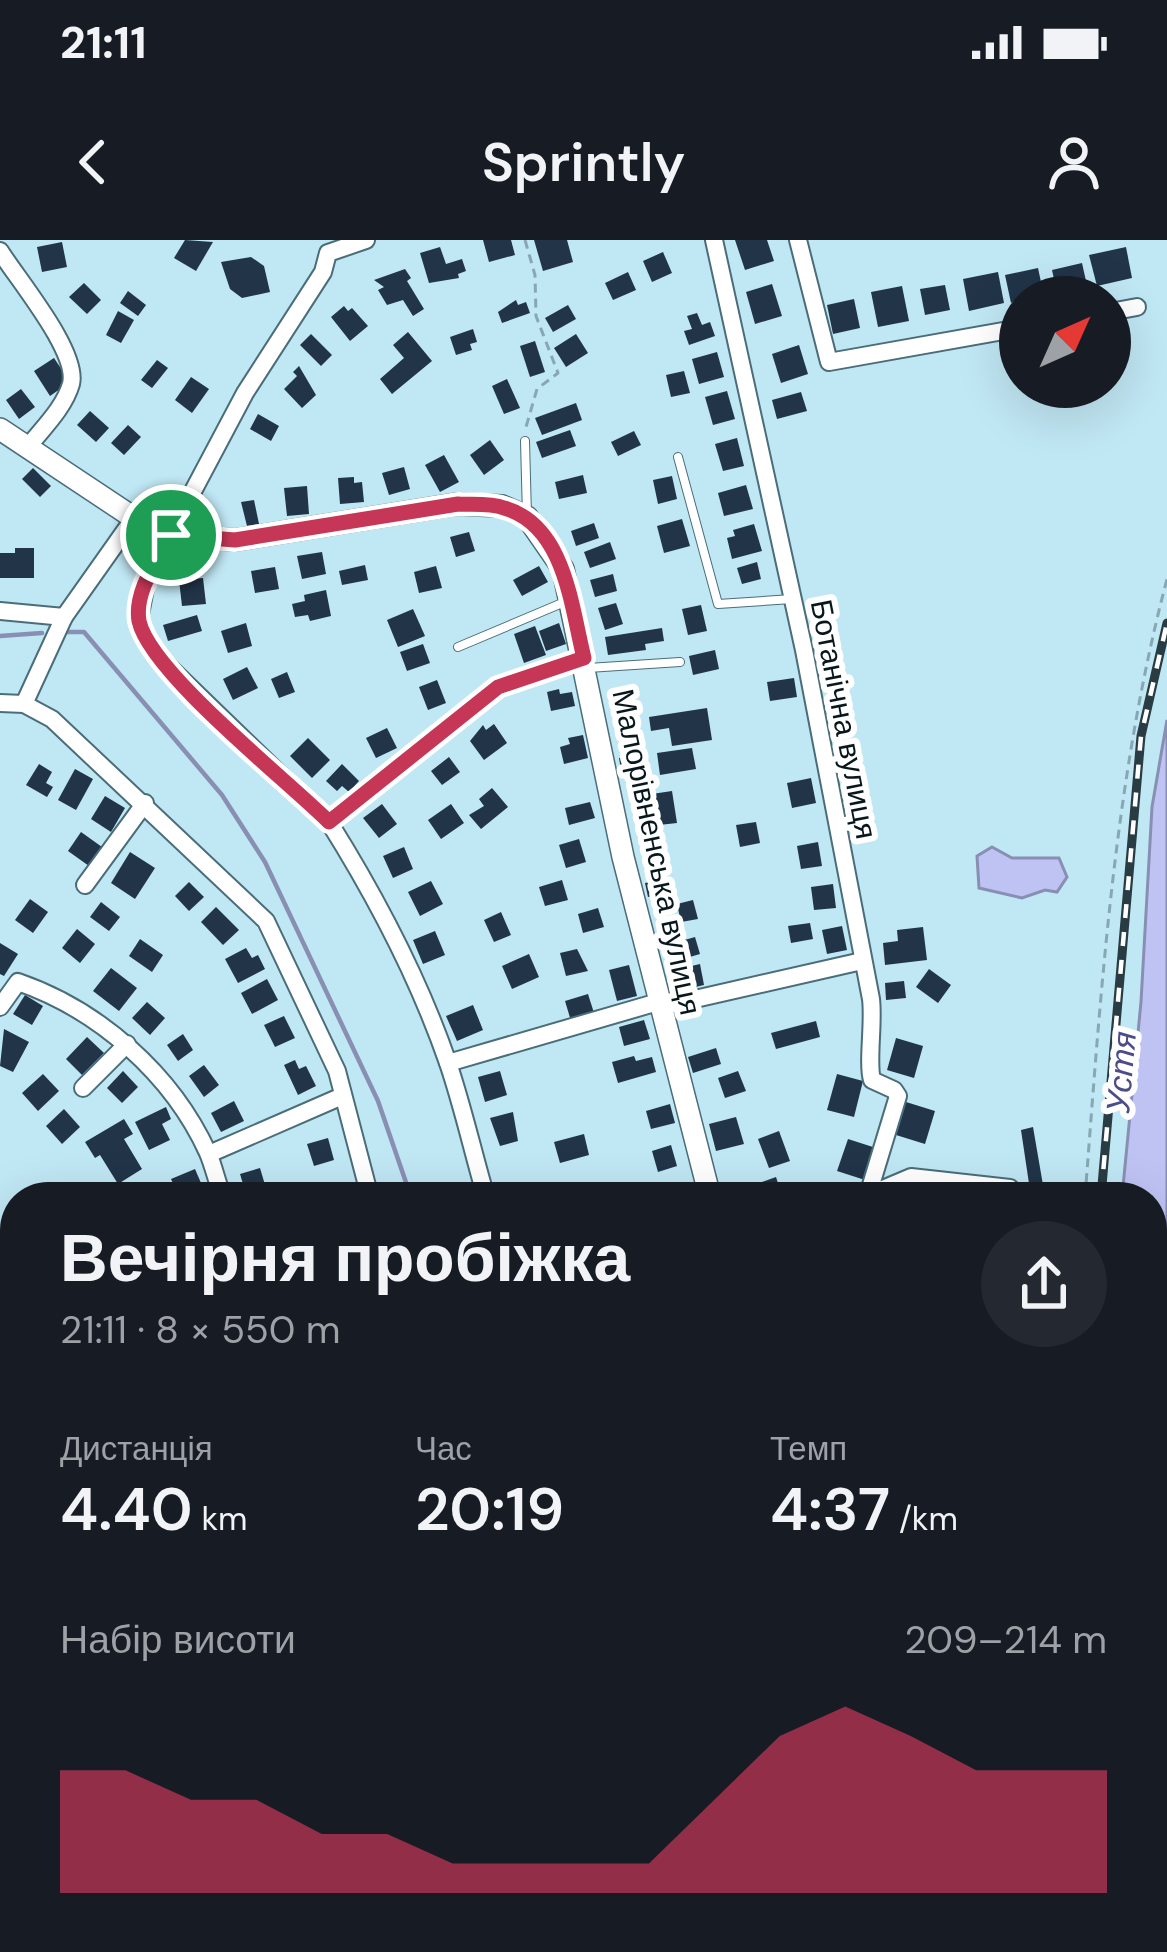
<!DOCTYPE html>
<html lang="uk">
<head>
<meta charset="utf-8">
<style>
  body { margin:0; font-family:"DM Sans",sans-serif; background:#242831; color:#f1f3f6; height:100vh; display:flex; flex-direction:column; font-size:45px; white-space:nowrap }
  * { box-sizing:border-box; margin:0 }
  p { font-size:39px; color:#9ea1a6 }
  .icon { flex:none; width:66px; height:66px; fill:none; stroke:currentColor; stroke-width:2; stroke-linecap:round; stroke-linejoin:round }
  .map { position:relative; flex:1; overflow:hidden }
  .sheet { position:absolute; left:0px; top:942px; width:1167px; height:771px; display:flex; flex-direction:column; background:#171b24; border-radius:48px 48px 0 0; box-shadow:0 12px 48px #0002 }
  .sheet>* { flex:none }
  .needle { width:78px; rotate:45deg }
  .controls { position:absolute; left:999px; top:36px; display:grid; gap:24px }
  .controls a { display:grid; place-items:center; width:132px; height:132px; border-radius:50%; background:#171b24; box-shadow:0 12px 48px #0002; font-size:60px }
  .pin { position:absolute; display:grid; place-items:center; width:102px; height:102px; color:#fff; margin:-51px; border:6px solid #fff; border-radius:50%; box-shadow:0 3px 12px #0007 }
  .round { display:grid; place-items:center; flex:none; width:126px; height:126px; border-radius:63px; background:#242831 }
  .overview { display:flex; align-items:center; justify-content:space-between; height:204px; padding:0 60px }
  h1 { font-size:66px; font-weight:600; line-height:90px }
  .figures { display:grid; grid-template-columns:repeat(3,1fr); gap:18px; height:204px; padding:12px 60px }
  .figures div { display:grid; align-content:center }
  .figures b { font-size:60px; font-weight:600 }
  .figures small { font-size:33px; font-weight:400 }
  .figures p { font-size:33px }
  .chart { height:336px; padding:24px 60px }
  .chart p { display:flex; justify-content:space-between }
  .chart svg { width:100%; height:216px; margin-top:12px; fill:#c63757; opacity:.7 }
  .status { display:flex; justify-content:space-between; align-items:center; height:84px; padding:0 60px; background:#171b24; direction:ltr }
  .status svg { height:33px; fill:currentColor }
  header { display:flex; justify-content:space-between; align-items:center; height:156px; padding:0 60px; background:#171b24; font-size:54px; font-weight:600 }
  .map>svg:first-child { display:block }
</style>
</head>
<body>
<div class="status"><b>21:11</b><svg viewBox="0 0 49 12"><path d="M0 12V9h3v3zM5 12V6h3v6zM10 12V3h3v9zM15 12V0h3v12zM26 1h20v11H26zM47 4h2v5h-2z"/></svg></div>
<header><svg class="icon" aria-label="back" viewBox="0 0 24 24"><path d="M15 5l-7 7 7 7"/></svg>Sprintly<svg class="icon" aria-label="person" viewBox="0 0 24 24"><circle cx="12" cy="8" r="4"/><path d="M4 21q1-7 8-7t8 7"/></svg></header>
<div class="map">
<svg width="1167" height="1712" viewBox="0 0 1167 1712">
  <rect width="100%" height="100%" fill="#c0e7f4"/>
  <polygon fill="#92bda5" points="1152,1166 1167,1171 1167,1611 1152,1566"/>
  <g fill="#bfc3f4" stroke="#888fb3" stroke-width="3">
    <polygon points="1167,480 1167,994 1152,1143 1152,957 1122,957 1141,762 1152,567"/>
    <polygon points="992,607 1012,618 1059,618 1067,637 1057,652 1045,650 1022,658 979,648 977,616"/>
    <polygon points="1152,1567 1167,1611 1167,1712 1114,1712 1123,1698 1152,1698"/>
    <polygon points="510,1698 1008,1698 1019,1712 505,1712"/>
  </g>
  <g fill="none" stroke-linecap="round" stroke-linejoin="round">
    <g stroke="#888fb3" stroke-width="4.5">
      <polyline points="67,392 84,392 222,555 265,622 378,861 411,957"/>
      <polyline points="0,396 42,393"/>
    </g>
  </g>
  <g fill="#213448">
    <polygon points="185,0 213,2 196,31 174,18"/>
    <polygon points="483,0 511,0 515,15 489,22"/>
    <polygon points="534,0 567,0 573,22 543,31"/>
    <polygon points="735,0 767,0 774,21 745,30"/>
    <polygon points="62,2 67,27 42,32 37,7"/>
    <polygon points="440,7 446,24 462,19 466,31 458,34 459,38 429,43 420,13"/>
    <polygon points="1126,7 1132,38 1097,46 1089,15"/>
    <polygon points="663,12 672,33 652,42 643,21"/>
    <polygon points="251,17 264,26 270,52 242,58 230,49 221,22"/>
    <polygon points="1082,23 1088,50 1058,57 1052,30"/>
    <polygon points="1038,28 1044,56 1020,57 1011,63 1005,35"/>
    <polygon points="405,29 411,38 407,41 424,69 413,76 403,60 387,65 378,50 384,47 374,40"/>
    <polygon points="628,32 636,50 613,60 605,43"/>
    <polygon points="998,32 1004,63 969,71 963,39"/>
    <polygon points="84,43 101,60 87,74 69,57"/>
    <polygon points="772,44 782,76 755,84 746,52"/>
    <polygon points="945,45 950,70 925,75 920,49"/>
    <polygon points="902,46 909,81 878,87 871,52"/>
    <polygon points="128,51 146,65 138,76 120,63"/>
    <polygon points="854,59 860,88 833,94 827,65"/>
    <polygon points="516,60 518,65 526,62 530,73 502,83 498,72"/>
    <polygon points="568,65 576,79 553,92 545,78"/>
    <polygon points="344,66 348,71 352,68 368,86 350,101 331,77"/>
    <polygon points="118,71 134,80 121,103 106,95"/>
    <polygon points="697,73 702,85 710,82 715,96 689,105 684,91 692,89 687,76"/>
    <polygon points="473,89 477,102 470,104 472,110 456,115 450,97"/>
    <polygon points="408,92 432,121 392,154 380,139 404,118 393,105"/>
    <polygon points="311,94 332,115 321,126 300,105"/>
    <polygon points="576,94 588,113 566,127 554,108"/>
    <polygon points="535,101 545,132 530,137 520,106"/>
    <polygon points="799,105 808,134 781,143 772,114"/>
    <polygon points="717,112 724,137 699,144 692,119"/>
    <polygon points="54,118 70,142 50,156 34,131"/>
    <polygon points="157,120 168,128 152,148 141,140"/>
    <polygon points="299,126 316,155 302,168 284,149 297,136 293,132"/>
    <polygon points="684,131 690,153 671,157 666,135"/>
    <polygon points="191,137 209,149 192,173 175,160"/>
    <polygon points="507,139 520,168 504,174 492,146"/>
    <polygon points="21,149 35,167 19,179 6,160"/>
    <polygon points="727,151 735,179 713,185 705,157"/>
    <polygon points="801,152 807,171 777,179 772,160"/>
    <polygon points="576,163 582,180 542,195 535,178"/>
    <polygon points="90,171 109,188 96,202 77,185"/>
    <polygon points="258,174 279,186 271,201 250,189"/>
    <polygon points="128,185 141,197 124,215 111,203"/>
    <polygon points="570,190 576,206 542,218 536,202"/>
    <polygon points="634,191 641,205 618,216 611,202"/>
    <polygon points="737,198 744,226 723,231 715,204"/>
    <polygon points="490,200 504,220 484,235 470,215"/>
    <polygon points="444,215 459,242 440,252 425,225"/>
    <polygon points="404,227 410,249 389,255 382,233"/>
    <polygon points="33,228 51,246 40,257 22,239"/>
    <polygon points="583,235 587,253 559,259 555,242"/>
    <polygon points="672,236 677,259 658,264 653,240"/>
    <polygon points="354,237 354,243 362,242 364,262 340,264 338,238"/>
    <polygon points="746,245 753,269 724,276 718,253"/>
    <polygon points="307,246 309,274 287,276 284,248"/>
    <polygon points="254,260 259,284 247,286 241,262"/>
    <polygon points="682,279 690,306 664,313 657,286"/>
    <polygon points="594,283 599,298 576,306 571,291"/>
    <polygon points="754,284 762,311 732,319 727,298 735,296 733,290"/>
    <polygon points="469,292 475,311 456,317 450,297"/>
    <polygon points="610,302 616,319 590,328 584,312"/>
    <polygon points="15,308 34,308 34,338 0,338 0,313 15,313"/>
    <polygon points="322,312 326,334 302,339 297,316"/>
    <polygon points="757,322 761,339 742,344 737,328"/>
    <polygon points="365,325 368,340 342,345 339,331"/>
    <polygon points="436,326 442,348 419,353 414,332"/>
    <polygon points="539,326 548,342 522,356 513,340"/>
    <polygon points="275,327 279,349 255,353 251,331"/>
    <polygon points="613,334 617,351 595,357 590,340"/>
    <polygon points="203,338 206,364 182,366 179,340"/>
    <polygon points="326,350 331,376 310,381 308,375 295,377 292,364 305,361 304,355"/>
    <polygon points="616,363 623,384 605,390 598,368"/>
    <polygon points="701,365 707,391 688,395 682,369"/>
    <polygon points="413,369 425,396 398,407 387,380"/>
    <polygon points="197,375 202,391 168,401 163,385"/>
    <polygon points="246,383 252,406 228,413 221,391"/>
    <polygon points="559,383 566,404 546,411 539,391"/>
    <polygon points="535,386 546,415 524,423 514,394"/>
    <polygon points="662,388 664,401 645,404 646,410 608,415 605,397"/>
    <polygon points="423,404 430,423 407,431 400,412"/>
    <polygon points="715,410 719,429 693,435 689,416"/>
    <polygon points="247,427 258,448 233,460 223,439"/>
    <polygon points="287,432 295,452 279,458 271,439"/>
    <polygon points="794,438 797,457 770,461 767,442"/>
    <polygon points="437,440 446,463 428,470 419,447"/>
    <polygon points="559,449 560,454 572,452 575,466 551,471 547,452"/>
    <polygon points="707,468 712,500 672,506 669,488 651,491 649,477"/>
    <polygon points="494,484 507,503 484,520 470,501 483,485 486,490"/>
    <polygon points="387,488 397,508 376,518 366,498"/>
    <polygon points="583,495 588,518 564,524 560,507 570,504 568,498"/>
    <polygon points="308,498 330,520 312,538 290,516"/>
    <polygon points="692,508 696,529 660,535 657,513"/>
    <polygon points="645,514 648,532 622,536 619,518"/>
    <polygon points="449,517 460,532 442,545 431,531"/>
    <polygon points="39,524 52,532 46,543 53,547 47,557 26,545"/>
    <polygon points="342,524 359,541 349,552 342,546 337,551 326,541"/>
    <polygon points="75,529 93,539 76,570 58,560"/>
    <polygon points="811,538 816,563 792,568 787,543"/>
    <polygon points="492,548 508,567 481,589 469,575 484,566 479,559"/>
    <polygon points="672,551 677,583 659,585 657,569 647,571 645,555"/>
    <polygon points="105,556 125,568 111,592 91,579"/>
    <polygon points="590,562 595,578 569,585 565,568"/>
    <polygon points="382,564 397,584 379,598 363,578"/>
    <polygon points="451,564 464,583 441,599 428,580"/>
    <polygon points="756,582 760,603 740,607 736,585"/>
    <polygon points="81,592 102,607 89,626 68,611"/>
    <polygon points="579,599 586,622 566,628 559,605"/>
    <polygon points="818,602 822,626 801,629 797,606"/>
    <polygon points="404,607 413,629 393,638 383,616"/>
    <polygon points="130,612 155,628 135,659 111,643"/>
    <polygon points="671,638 674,652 648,657 645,643"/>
    <polygon points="562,640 568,660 545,666 539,647"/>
    <polygon points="431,641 443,664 420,676 408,652"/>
    <polygon points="189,642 204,657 189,671 175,656"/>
    <polygon points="833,644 836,668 814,670 811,647"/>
    <polygon points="30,659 48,672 33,693 15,680"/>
    <polygon points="693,660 698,679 681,682 677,664"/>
    <polygon points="101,662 120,677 109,691 90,677"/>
    <polygon points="216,667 239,690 223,705 201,682"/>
    <polygon points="598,668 604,687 583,693 578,674"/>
    <polygon points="501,672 511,695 494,702 484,680"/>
    <polygon points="810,683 813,699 791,703 788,686"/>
    <polygon points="842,686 847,710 827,714 822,690"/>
    <polygon points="923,687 927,720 885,725 883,703 898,701 897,690"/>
    <polygon points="77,689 95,704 80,723 62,708"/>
    <polygon points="435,691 445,715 423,724 413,700"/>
    <polygon points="695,697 700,714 669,723 664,706"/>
    <polygon points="140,699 163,715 152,732 129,716"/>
    <polygon points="0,703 18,714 4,736 0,734"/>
    <polygon points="246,708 252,718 258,715 265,729 238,743 225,719"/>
    <polygon points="577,709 588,731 566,736 560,713"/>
    <polygon points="529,714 539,737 512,749 502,726"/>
    <polygon points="700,724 704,745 687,749 683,728"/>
    <polygon points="629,725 637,756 617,761 609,730"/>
    <polygon points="111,728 137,748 119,771 93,751"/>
    <polygon points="929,729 951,745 938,763 916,747"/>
    <polygon points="267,739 278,760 252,774 241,753"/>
    <polygon points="904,741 906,758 886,760 885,743"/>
    <polygon points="588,754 594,773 571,781 565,761"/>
    <polygon points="25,755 43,766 32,785 13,774"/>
    <polygon points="147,762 165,778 150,795 132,778"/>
    <polygon points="473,765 483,790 457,801 446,776"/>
    <polygon points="284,776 295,798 275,807 264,785"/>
    <polygon points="644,780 650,799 624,806 619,787"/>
    <polygon points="816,781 820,797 776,809 771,793"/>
    <polygon points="4,789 29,802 13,832 0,826"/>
    <polygon points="183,794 193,810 178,821 167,805"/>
    <polygon points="87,797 104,813 82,835 66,819"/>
    <polygon points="896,798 923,806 914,838 887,830"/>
    <polygon points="716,808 721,824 693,833 688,817"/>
    <polygon points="634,816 636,821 652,817 656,832 618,843 612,822"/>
    <polygon points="295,820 299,829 306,826 316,846 298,855 284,825"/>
    <polygon points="204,825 219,845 204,857 189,836"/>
    <polygon points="123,831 138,847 122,863 107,848"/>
    <polygon points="500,831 507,855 485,862 478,837"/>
    <polygon points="738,831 746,851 725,858 718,838"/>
    <polygon points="43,834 59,851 38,871 22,853"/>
    <polygon points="837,834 863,841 854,877 827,870"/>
    <polygon points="234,861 244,881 221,892 211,873"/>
    <polygon points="906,862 935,871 925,904 896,895"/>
    <polygon points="670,864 675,883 651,889 646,871"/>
    <polygon points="166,867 171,879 162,884 170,900 149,910 135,882"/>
    <polygon points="64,869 80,887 62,904 46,886"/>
    <polygon points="513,872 518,901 500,906 490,878"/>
    <polygon points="736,877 744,904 716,911 709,884"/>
    <polygon points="124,879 133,894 124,899 142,929 118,944 100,915 95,918 85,902"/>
    <polygon points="1033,887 1044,951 1044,957 1031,957 1021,890"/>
    <polygon points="779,891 790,921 769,928 758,899"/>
    <polygon points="584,894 589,915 560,923 554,902"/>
    <polygon points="328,898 334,920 314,926 307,904"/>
    <polygon points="848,899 876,908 865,940 837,931"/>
    <polygon points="671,905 677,926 658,932 652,911"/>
    <polygon points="260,928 268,955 247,957 240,934"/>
    <polygon points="195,929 207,957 179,957 171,939"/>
    <polygon points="776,937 782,955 735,957 733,952"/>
    <polygon points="6,1360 15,1365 15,1384 9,1395 0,1390 0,1370"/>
    <polygon points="5,1566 15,1573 15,1586 6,1600 0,1596"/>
    <polygon points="28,1698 59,1698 52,1712 19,1712"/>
    <polygon points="308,1698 347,1698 351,1712 258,1712"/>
  </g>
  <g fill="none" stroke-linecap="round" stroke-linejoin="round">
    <defs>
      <g id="service">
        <polyline points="525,201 527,276"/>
        <polyline points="678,217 718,364 792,359"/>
        <polyline points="458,407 567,361"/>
        <polyline points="588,428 680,422"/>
        <polyline points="136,1698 147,1705 151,1698"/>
        <polyline points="232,1698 263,1703 283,1698"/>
        <polyline points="357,1698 361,1712"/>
        <polyline points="376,1712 404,1698"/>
      </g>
      <g id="minor">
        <path d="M366 0 328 13 323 32 245 153 147 338 139 380 148 403 166 424 329 582C376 657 419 739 448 823 463 867 473 913 486 957"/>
        <path d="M714 0 804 410 871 759C874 783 867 823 872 840L894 850 898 856 871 945 878 951 911 937 1010 948V957"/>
        <polyline points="798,0 829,122 1020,88"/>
        <path d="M0 11C18 40 79 112 71 144 64 168 43 188 28 207"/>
        <polyline points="1110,72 1137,67"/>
        <polyline points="0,371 64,377"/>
        <polyline points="0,463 24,464 52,479 266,681 337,831 370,957"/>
        <polyline points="24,464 64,377 134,278"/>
        <polyline points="329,582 498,447 583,418"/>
        <polyline points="85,645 145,563"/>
        <path d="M0 767 18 742C99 770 172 834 208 913 214 927 217 943 223 957"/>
        <polyline points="660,767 862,721"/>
        <polyline points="448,823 658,762"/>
        <polyline points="83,848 127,804"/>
        <polyline points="209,914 340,857"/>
        <polyline points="0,1075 15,1081"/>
        <polyline points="0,1533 15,1545"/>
      </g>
      <polyline id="tertiary" points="0,189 134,278 171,295 235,300 457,264 502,266 527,277 563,329 623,617 710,957"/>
      <g id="primary">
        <polyline points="0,1315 15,1329"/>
        <polyline points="1054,1698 1067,1712"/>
      </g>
    </defs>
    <use href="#service" stroke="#4a6d79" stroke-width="10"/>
    <use href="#minor" stroke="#4a6d79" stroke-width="20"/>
    <use href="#tertiary" stroke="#4a6d79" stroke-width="24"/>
    <use href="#primary" stroke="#fff" stroke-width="30"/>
    <g stroke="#87a7b2" stroke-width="3" stroke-dasharray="9 6" stroke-linecap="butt">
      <polyline points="525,0 535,35 536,76 558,133 537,149 526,187"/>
      <path d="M1085 957C1101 751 1114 539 1167 339"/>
      <polyline points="1152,1293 1167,1165"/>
      <polyline points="1152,1524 1167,1556"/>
      <polyline points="0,1702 22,1698"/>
    </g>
    <use href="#service" stroke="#fff" stroke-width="8"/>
    <use href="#minor" stroke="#fff" stroke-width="16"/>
    <use href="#tertiary" stroke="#fff" stroke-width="21"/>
    <use href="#primary" stroke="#92dcd9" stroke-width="27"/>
    <defs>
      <polyline id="rail" points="1101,957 1141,496 1167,383"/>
    </defs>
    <use href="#rail" stroke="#293c43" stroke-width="9"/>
    <use href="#rail" stroke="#fff" stroke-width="4.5" stroke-dasharray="14" stroke-linecap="butt"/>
  </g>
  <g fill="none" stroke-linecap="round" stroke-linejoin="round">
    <defs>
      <path id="route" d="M458 264C472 265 490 263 504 268 565 285 571 366 584 418L498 447 329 582C287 540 150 432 139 381 134 351 158 320 171 295L235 300Z"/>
    </defs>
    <use href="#route" stroke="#fff" stroke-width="24"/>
    <use href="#route" stroke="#c63757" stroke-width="15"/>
  </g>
  <g text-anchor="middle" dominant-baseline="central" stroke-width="12" stroke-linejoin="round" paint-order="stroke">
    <g font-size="30" fill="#08171c" stroke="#fff">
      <text transform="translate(844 479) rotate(79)">Ботанічна вулиця</text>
      <text transform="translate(657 612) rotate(78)">Малорівненська вулиця</text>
    </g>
    <g font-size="33" font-style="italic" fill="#4b4c89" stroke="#fff">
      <text transform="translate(1121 832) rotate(-85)">Устя</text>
    </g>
  </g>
</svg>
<div class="controls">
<a><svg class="needle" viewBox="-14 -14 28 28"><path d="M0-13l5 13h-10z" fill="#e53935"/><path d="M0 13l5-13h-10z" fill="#9ea1a6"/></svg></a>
</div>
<div class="pin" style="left:171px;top:295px;background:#1e9e55"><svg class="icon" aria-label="arrive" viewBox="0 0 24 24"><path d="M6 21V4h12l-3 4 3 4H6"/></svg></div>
<section class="sheet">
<div class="overview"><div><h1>Вечірня пробіжка</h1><p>21:11 · 8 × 550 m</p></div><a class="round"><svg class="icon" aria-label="share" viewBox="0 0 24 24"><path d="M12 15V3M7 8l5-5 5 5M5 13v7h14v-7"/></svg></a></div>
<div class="figures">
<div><p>Дистанція</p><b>4.40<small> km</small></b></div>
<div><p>Час</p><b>20:19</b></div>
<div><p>Темп</p><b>4:37<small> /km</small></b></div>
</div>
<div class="chart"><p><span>Набір висоти</span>209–214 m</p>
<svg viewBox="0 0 160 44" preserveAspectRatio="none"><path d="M0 44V19L10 19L20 25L30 25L40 32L50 32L60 38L70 38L80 38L90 38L100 25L110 12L120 6L130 12L140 19L150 19L160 19V44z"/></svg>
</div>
</section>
</div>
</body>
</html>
